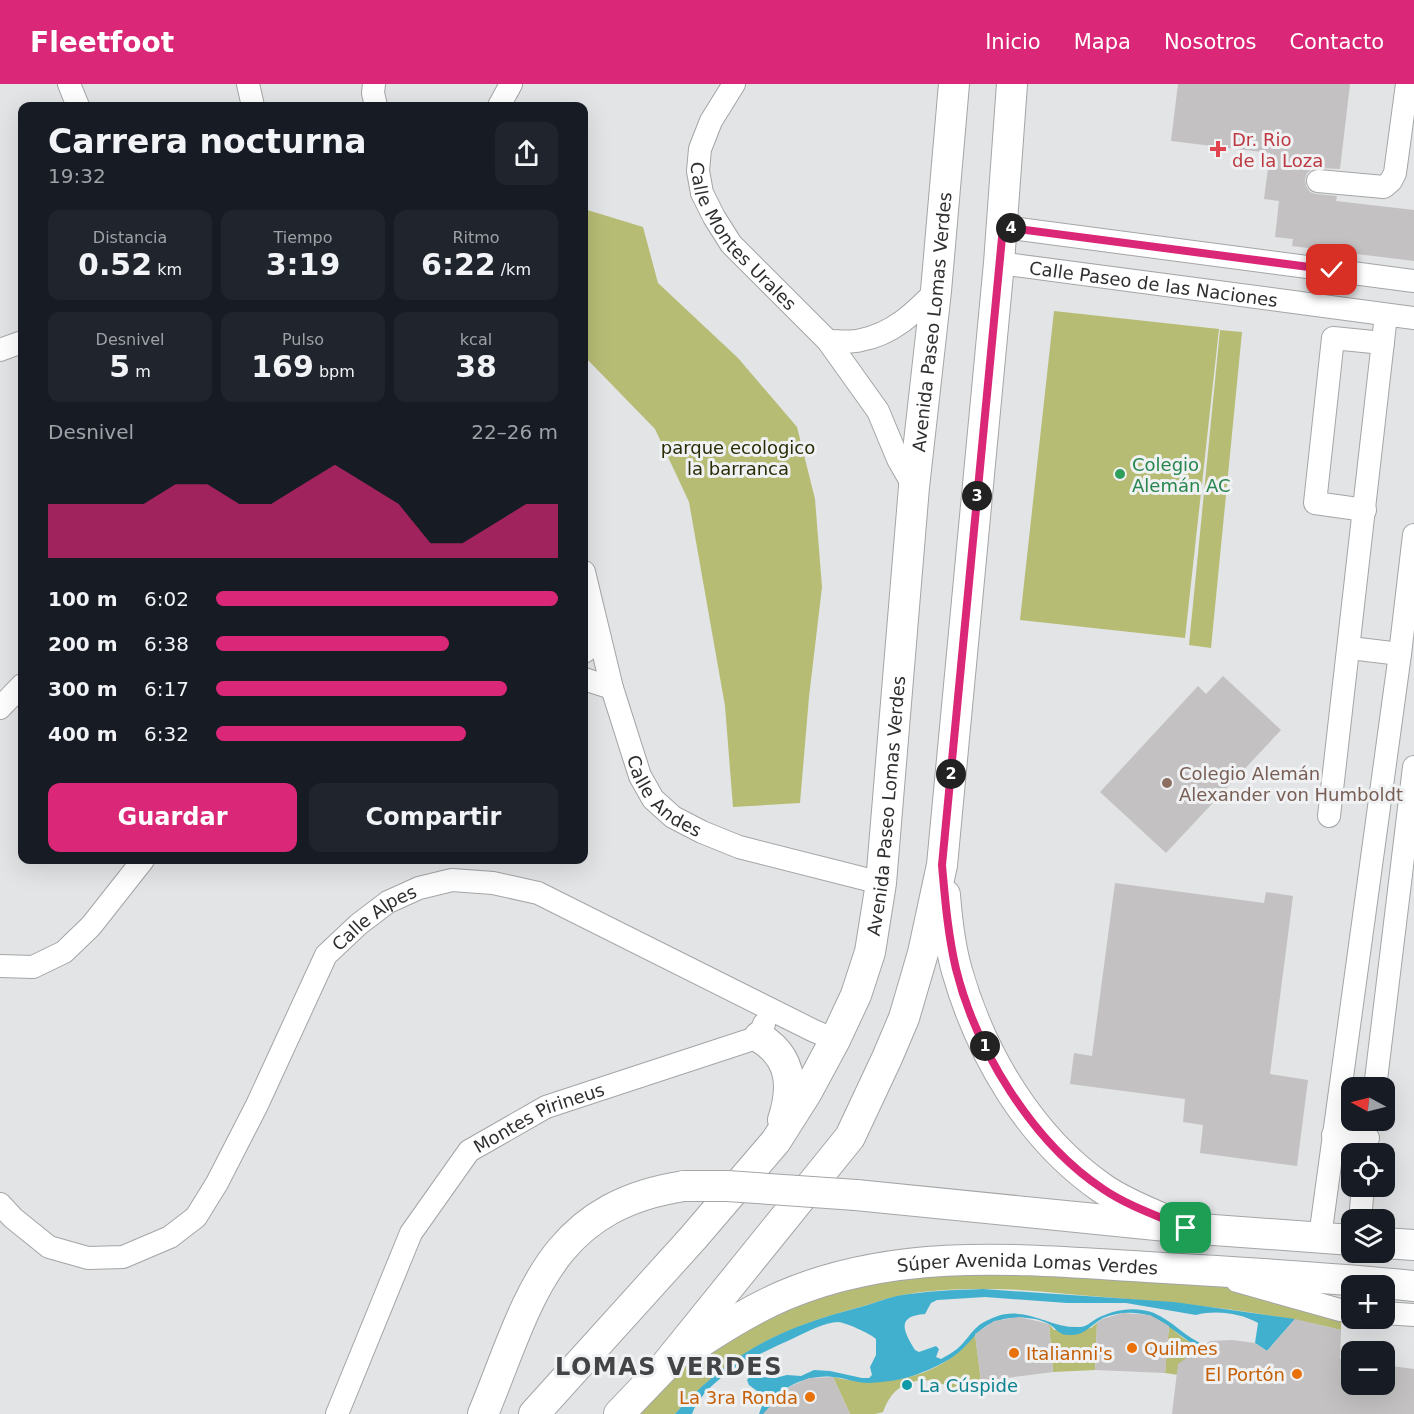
<!DOCTYPE html>
<html lang="es">
<head>
<meta charset="utf-8">
<style>
  body { margin:0; font-family:"DejaVu Sans",sans-serif; background:#20242c; color:#f1f3f6; height:100vh; display:flex; flex-direction:column; font-size:22px; white-space:nowrap }
  * { box-sizing:border-box; margin:0 }
  p { font-size:20px; color:#9ea1a6 }
  .icon { flex:none; width:33px; height:33px; fill:none; stroke:currentColor; stroke-width:2; stroke-linecap:round; stroke-linejoin:round }
  .map { position:relative; flex:1; overflow:hidden }
  .side { position:absolute; left:18px; top:18px; width:570px; height:762px; display:flex; flex-direction:column; background:#171b24; border-radius:12px; box-shadow:0 6px 24px #0002 }
  .side>* { flex:none }
  .needle { width:39px; rotate:277deg }
  .controls { position:absolute; left:1341px; top:993px; display:grid; gap:12px }
  .controls a { display:grid; place-items:center; width:54px; height:54px; border-radius:12px; background:#171b24; box-shadow:0 6px 24px #0002; font-size:30px }
  .pin { position:absolute; display:grid; place-items:center; width:51px; height:51px; color:#fff; margin:-26px; border-radius:12px; box-shadow:0 3px 9px #0006 }
  .km { position:absolute; width:30px; height:30px; margin:-15px; border-radius:50%; background:#222; color:#fff; font-size:16px; line-height:30px; text-align:center }
  .round { display:grid; place-items:center; flex:none; width:63px; height:63px; border-radius:12px; background:#20242c }
  .summary { display:flex; align-items:center; justify-content:space-between; height:102px; padding:0 30px }
  h1 { font-size:33px; font-weight:600; line-height:45px }
  .metrics { display:grid; grid-template-columns:repeat(3,1fr); gap:9px; height:102px; padding:6px 30px }
  .metrics div { display:grid; align-content:center; border-radius:12px; background:#20242c; text-align:center }
  .metrics b { font-size:30px; font-weight:600 }
  .metrics small { font-size:16px; font-weight:400 }
  .metrics p { font-size:16px }
  .chart { height:168px; padding:12px 30px }
  .chart p { display:flex; justify-content:space-between }
  .chart svg { width:100%; height:108px; margin-top:6px; fill:#db2777; opacity:.7 }
  .action { display:flex; gap:12px; margin-top:auto; padding:12px 30px }
  .action a { flex:1; height:69px; border-radius:12px; background:#db2777; color:#fff; font-size:24px; font-weight:600; line-height:69px; text-align:center }
  .action a+a { background:#20242c; color:#f1f3f6 }
  ul { padding:0 30px; list-style:none; font-size:20px }
  li { display:grid; grid-template-columns:96px 72px 1fr; align-items:center; height:45px }
  li i { height:15px; border-radius:8px; background:#db2777 }
  header { display:flex; align-items:center; gap:36px; box-sizing:border-box; height:84px; padding:0 30px; background:#db2777; color:#fff }
  header strong { font-size:28px }
  nav { display:flex; gap:33px; margin-inline-start:auto; font-size:21px }
  .map>svg:first-child { display:block }
</style>
</head>
<body>
<header>
<strong>Fleetfoot</strong>
<nav><a>Inicio</a><a>Mapa</a><a>Nosotros</a><a>Contacto</a></nav>
</header>
<div class="map">
<svg width="1414" height="1330" viewBox="0 0 1414 1330">
  <rect width="100%" height="100%" fill="#e2e4e5"/>
  <g fill="#b7bc75">
    <polygon points="584,125 643,143 658,199 738,274 797,343 815,415 822,503 809,613 800,719 733,723 725,622 689,418 655,345 584,272"/>
    <polygon points="1054,227 1219,245 1185,554 1020,536"/>
    <polygon points="1220,246 1242,248 1211,564 1189,561"/>
    <path d="M966 1184 1238 1201 1341 1229V1246C1263 1227 1184 1219 1103 1213 1063 1210 1021 1204 981 1205 953 1205 922 1206 895 1213 883 1215 872 1220 860 1223 779 1245 732 1267 675 1330H632L666 1289 780 1227 853 1201Z"/>
    <polygon points="1097,1239 1095,1286 1053,1288 1049,1240 1054,1246 1091,1244"/>
    <polygon points="1169,1242 1183,1254 1201,1264 1179,1291 1165,1289"/>
    <path d="M975 1250 981 1297 955 1308C937 1292 908 1292 892 1311 888 1316 885 1322 883 1328L875 1330H850L833 1293C882 1305 944 1294 975 1250Z"/>
  </g>
  <path fill="#41b0ce" d="M983 1205 1174 1218 1295 1235 1267 1267 1255 1259 1258 1239C1240 1229 1216 1226 1196 1231L1126 1219H1067L985 1213 937 1216 931 1219 925 1230C895 1232 904 1248 915 1266L919 1268 936 1262 939 1265 936 1273 941 1275C946 1272 952 1269 957 1265 973 1251 971 1242 995 1233 1027 1221 1050 1245 1080 1243 1086 1243 1091 1238 1096 1235 1114 1225 1135 1222 1154 1229 1173 1237 1186 1254 1205 1261L1201 1264C1177 1253 1162 1230 1134 1229 1124 1228 1113 1230 1103 1234 1092 1240 1085 1251 1072 1251 1059 1252 1058 1246 1049 1240 1037 1233 1017 1232 1004 1235 978 1241 976 1254 958 1269 947 1278 931 1285 918 1290 903 1296 885 1298 869 1299 856 1299 845 1294 833 1293 807 1290 775 1304 767 1330H759L765 1313 749 1301 747 1296 750 1292 775 1294 787 1291 801 1292 814 1286 830 1287 862 1294H869L872 1291 870 1283 876 1271V1255C871 1250 845 1238 838 1238 825 1238 807 1248 794 1254 759 1270 707 1292 692 1330H675C731 1268 778 1245 857 1224 870 1221 883 1215 897 1212 925 1207 954 1206 983 1205Z"/>
  <g fill="#c4c1c2">
    <polygon points="1178,0 1350,0 1340,85 1319,84 1312,85 1307,89 1305,95 1306,102 1310,108 1316,110 1337,112 1336,117 1414,126 1414,177 1292,162 1293,155 1275,153 1279,117 1264,115 1270,69 1171,57"/>
    <polygon points="1223,592 1281,646 1166,769 1100,708 1198,602 1206,610"/>
    <polygon points="1115,799 1264,819 1266,808 1293,812 1270,990 1308,996 1297,1082 1200,1069 1203,1041 1183,1038 1185,1015 1070,1000 1074,969 1092,972"/>
    <polygon points="1123,1229 1150,1231 1169,1242 1165,1289 1095,1286 1097,1239 1102,1235"/>
    <polygon points="1020,1233 1049,1240 1053,1288 981,1297 975,1250 994,1237"/>
    <polygon points="1295,1235 1341,1246 1340,1275 1352,1276 1352,1300 1384,1300 1384,1281 1414,1285 1414,1330 1172,1330 1178,1280 1210,1257 1232,1256 1255,1259 1267,1267"/>
    <polygon points="833,1293 850,1330 763,1330 782,1309 791,1302 809,1294"/>
  </g>
  <g fill="none" stroke-linecap="round" stroke-linejoin="round">
    <defs>
      <g id="minor">
        <polyline points="69,0 78,22"/>
        <polyline points="248,0 253,22"/>
        <polyline points="374,0 373,9 376,22"/>
        <path id="s1" d="M734 0 711 37 700 65 698 87 702 109 714 133 731 160 828 257 878 327 898 375 914 403"/>
        <polyline points="499,22 511,0"/>
        <polyline points="1318,97 1384,103 1391,97 1395,89 1407,0"/>
        <polyline points="1003,143 1414,197"/>
        <path id="s2" d="M999 179 1414 234"/>
        <path d="M828 257C839 257 851 259 861 256 893 250 914 229 936 207"/>
        <polyline points="0,266 22,258"/>
        <polyline points="1365,426 1315,419 1333,254 1383,259"/>
        <path id="s3" d="M584 488 612 604 640 692 653 715 673 733 702 748 739 763 881 799"/>
        <polyline points="1350,564 1400,570"/>
        <polyline points="584,568 600,555"/>
        <polyline points="584,595 612,604"/>
        <polyline points="0,624 22,601"/>
        <polyline points="1329,732 1386,231"/>
        <polyline points="0,882 33,883 64,868 91,842 143,776"/>
        <polyline points="1375,1004 1414,683"/>
        <polyline points="1333,1051 1368,1054"/>
        <path id="s4" d="M0 1120 13 1134 49 1163 88 1174 123 1173 170 1153 196 1133 217 1099 257 1021 326 871 359 840 388 818 419 804 452 796 493 799 538 809 812 946 835 956"/>
        <polyline points="1360,1136 1363,1102"/>
        <polyline points="1320,1153 1400,570 1414,451"/>
        <polyline points="1237,1197 1340,1226 1352,1227"/>
        <polyline points="1384,1229 1414,1231"/>
        <path id="s5" d="M337 1330 411 1149 469 1067 546 1023 759 953 764 940"/>
      </g>
      <g id="major">
        <path d="M945 811C947 836 950 863 957 887 981 971 1030 1054 1102 1104 1119 1116 1140 1125 1159 1133"/>
        <path d="M759 953C792 973 794 1002 783 1036"/>
        <polyline points="856,1111 1186,1144 1352,1156"/>
        <polyline points="1384,1159 1414,1161"/>
        <path id="s6" d="M687 1267C719 1246 750 1226 785 1211 901 1162 1026 1176 1147 1183 1236 1188 1325 1193 1414 1202"/>
        <path d="M483 1330C529 1219 546 1123 684 1102"/>
        <path id="s7" d="M534 1330 693 1154 776 1057 807 1008 835 956 856 911 870 868 881 799 914 403 936 207 954 0"/>
        <polyline points="619,1330 665,1282 850,1053 887,974 904,934 923,869 942,781 999,179 1012,0"/>
      </g>
    </defs>
    <use href="#minor" stroke="#a3a5a7" stroke-width="24"/>
    <use href="#major" stroke="#a3a5a7" stroke-width="32"/>
    <use href="#minor" stroke="#fff" stroke-width="22"/>
    <use href="#major" stroke="#fff" stroke-width="30"/>
    <defs>
      <polyline id="major-bridge" points="684,1102 727,1102 856,1111"/>
    </defs>
    <use href="#major-bridge" stroke="#a3a5a7" stroke-width="32" stroke-linecap="butt"/>
    <use href="#major-bridge" stroke="#fff" stroke-width="30"/>
  </g>
  <g fill="none" stroke-linecap="round" stroke-linejoin="round">
    <defs>
      <path id="route" d="M1186 1144C1158 1132 1128 1122 1103 1105 1033 1059 976 966 956 885 948 851 945 815 942 781L1003 143 1332 186"/>
    </defs>
    <use href="#route" stroke="#fff" stroke-width="12"/>
    <use href="#route" stroke="#db2777" stroke-width="8"/>
  </g>
  <path fill="#e0444e" stroke="#eff1f3" stroke-width="2" d="M1215 56h6v6h6v6h-6v6h-6v-6h-6v-6h6z"/>
  <circle fill="#2e9e5b" stroke="#eff1f3" stroke-width="2" cx="1120" cy="390" r="6"/>
  <circle fill="#8d6e63" stroke="#eff1f3" stroke-width="2" cx="1167" cy="699" r="6"/>
  <g fill="#e8710a" stroke="#eff1f3" stroke-width="2">
    <circle cx="1132" cy="1264" r="6"/>
    <circle cx="1014" cy="1269" r="6"/>
    <circle cx="1297" cy="1290" r="6"/>
    <circle cx="810" cy="1313" r="6"/>
  </g>
  <circle fill="#0f9aa8" stroke="#eff1f3" stroke-width="2" cx="907" cy="1301" r="6"/>
  <g text-anchor="middle" dominant-baseline="central" stroke-width="6" stroke-linejoin="round" paint-order="stroke">
    <g font-size="18" fill="#be3a42" stroke="#eff1f3" text-anchor="start">
      <text x="1232" y="55">Dr. Rio<tspan x="1232" dy="21">de la Loza</tspan></text>
    </g>
    <g font-size="18" fill="#2f2f30" stroke="#eff1f3">
      <text stroke="none"><textPath href="#s1" startOffset="176">Calle Montes Urales</textPath></text>
      <text stroke="none"><textPath href="#s2" startOffset="156">Calle Paseo de las Naciones</textPath></text>
      <text stroke="none"><textPath href="#s7" startOffset="1210">Avenida Paseo Lomas Verdes</textPath></text>
      <text stroke="none"><textPath href="#s3" startOffset="243">Calle Andes</textPath></text>
      <text stroke="none"><textPath href="#s7" startOffset="724">Avenida Paseo Lomas Verdes</textPath></text>
      <text stroke="none"><textPath href="#s4" startOffset="579">Calle Alpes</textPath></text>
      <text stroke="none"><textPath href="#s5" startOffset="374">Montes Pirineus</textPath></text>
      <text stroke="none"><textPath href="#s6" startOffset="360">Súper Avenida Lomas Verdes</textPath></text>
    </g>
    <g font-size="18" fill="#2b2d07" stroke="#eff1f3">
      <text x="738" y="363">parque ecologico<tspan x="738" dy="21">la barranca</tspan></text>
    </g>
    <g font-size="18" fill="#27864d" stroke="#eff1f3" text-anchor="start">
      <text x="1132" y="380">Colegio<tspan x="1132" dy="21">Alemán AC</tspan></text>
    </g>
    <g font-size="18" fill="#785e54" stroke="#eff1f3" text-anchor="start">
      <text x="1179" y="689">Colegio Alemán<tspan x="1179" dy="21">Alexander von Humboldt</tspan></text>
    </g>
    <g font-size="18" fill="#c56008" stroke="#eff1f3" text-anchor="start">
      <text x="1144" y="1264">Quilmes</text>
      <text x="1026" y="1269">Italianni's</text>
      <text x="1285" y="1290" text-anchor="end">El Portón</text>
      <text x="798" y="1313" text-anchor="end">La 3ra Ronda</text>
    </g>
    <g font-size="18" fill="#0d838f" stroke="#eff1f3" text-anchor="start">
      <text x="919" y="1301">La Cúspide</text>
    </g>
    <g font-size="24" font-weight="bold" letter-spacing="1.5" fill="#434446" stroke="#eff1f3">
      <text x="669" y="1283">LOMAS VERDES</text>
    </g>
  </g>
</svg>
<div class="controls">
<a><svg class="needle" viewBox="-14 -14 28 28"><path d="M0-13l5 13h-10z" fill="#e53935"/><path d="M0 13l5-13h-10z" fill="#9ea1a6"/></svg></a>
<a><svg class="icon" aria-label="locate" viewBox="0 0 24 24"><circle cx="12" cy="12" r="6"/><path d="M12 2v4M12 18v4M2 12h4M18 12h4"/></svg></a>
<a><svg class="icon" aria-label="layers" viewBox="0 0 24 24"><path d="M12 4l9 5-9 5-9-5zM3 14l9 5 9-5"/></svg></a>
<a>+</a>
<a>−</a>
</div>
<div class="pin" style="left:1186px;top:1144px;background:#1e9e55"><svg class="icon" aria-label="arrive" viewBox="0 0 24 24"><path d="M6 21V4h12l-3 4 3 4H6"/></svg></div>
<div class="pin" style="left:1332px;top:186px;background:#d93025"><svg class="icon" aria-label="check" viewBox="0 0 24 24"><path d="M5 12l5 5 9-10"/></svg></div>
<b class="km" style="left:985px;top:962px">1</b>
<b class="km" style="left:951px;top:690px">2</b>
<b class="km" style="left:977px;top:412px">3</b>
<b class="km" style="left:1011px;top:144px">4</b>
<section class="side">
<div class="summary"><div><h1>Carrera nocturna</h1><p>19:32</p></div><a class="round"><svg class="icon" aria-label="share" viewBox="0 0 24 24"><path d="M12 15V3M7 8l5-5 5 5M5 13v7h14v-7"/></svg></a></div>
<div class="metrics">
<div><p>Distancia</p><b>0.52<small> km</small></b></div>
<div><p>Tiempo</p><b>3:19</b></div>
<div><p>Ritmo</p><b>6:22<small> /km</small></b></div>
</div>
<div class="metrics">
<div><p>Desnivel</p><b>5<small> m</small></b></div>
<div><p>Pulso</p><b>169<small> bpm</small></b></div>
<div><p>kcal</p><b>38</b></div>
</div>
<div class="chart"><p><span>Desnivel</span>22–26 m</p>
<svg viewBox="0 0 160 44" preserveAspectRatio="none"><path d="M0 44V22L10 22L20 22L30 22L40 14L50 14L60 22L70 22L80 14L90 6L100 14L110 22L120 38L130 38L140 30L150 22L160 22V44z"/></svg>
</div>
<ul>
<li><b>100 m</b>6:02<i style="width:100%"></i></li>
<li><b>200 m</b>6:38<i style="width:68%"></i></li>
<li><b>300 m</b>6:17<i style="width:85%"></i></li>
<li><b>400 m</b>6:32<i style="width:73%"></i></li>
</ul>
<div class="action"><a>Guardar</a><a>Compartir</a></div>
</section>
</div>
</body>
</html>
